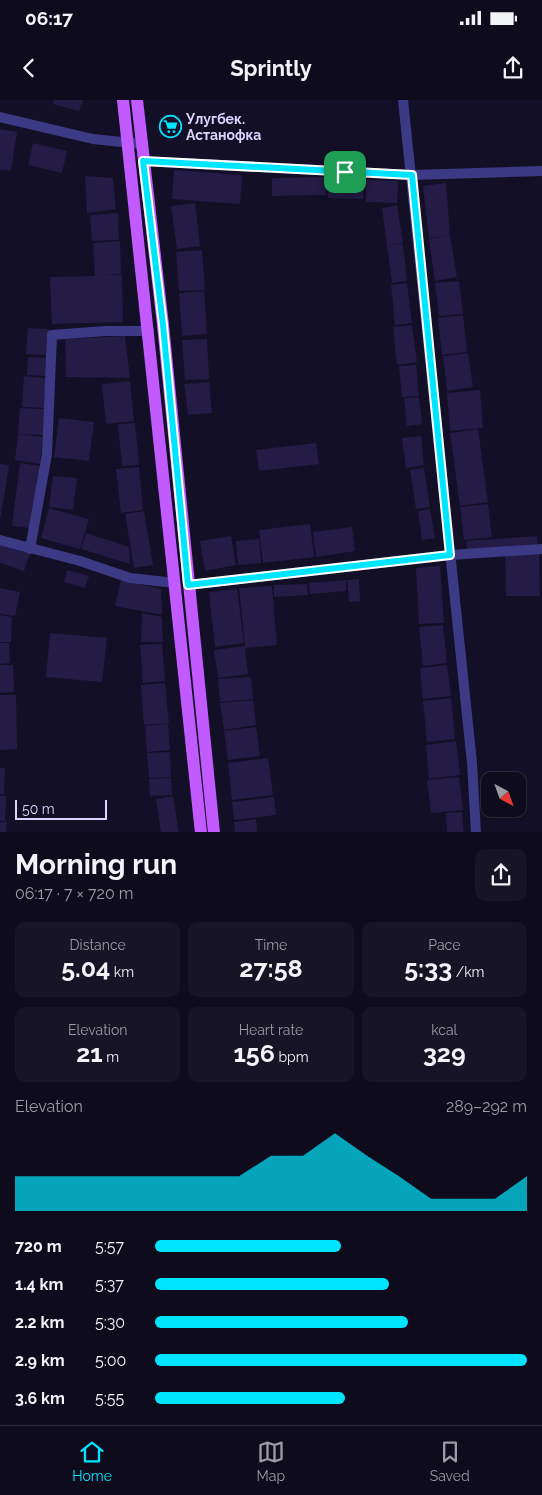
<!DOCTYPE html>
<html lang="en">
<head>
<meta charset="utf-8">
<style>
  body { margin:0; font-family:Raleway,sans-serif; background:#171425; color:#f1f3f6; height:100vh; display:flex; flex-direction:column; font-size:19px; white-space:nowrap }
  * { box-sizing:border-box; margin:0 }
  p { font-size:16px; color:#9b9ba3 }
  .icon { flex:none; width:28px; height:28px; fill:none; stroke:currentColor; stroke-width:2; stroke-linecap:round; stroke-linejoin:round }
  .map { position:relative; height:732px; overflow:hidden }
  .drawer { display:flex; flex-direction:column; background:#0e0b1c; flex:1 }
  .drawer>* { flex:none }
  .needle { width:32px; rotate:139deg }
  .fabs { position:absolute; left:481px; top:672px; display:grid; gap:10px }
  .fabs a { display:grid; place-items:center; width:45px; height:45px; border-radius:10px; background:#0e0b1c; box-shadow:0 1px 4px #0004,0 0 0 1px #2e2b3b; font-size:25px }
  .scale { position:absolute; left:15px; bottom:12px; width:92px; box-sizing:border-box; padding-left:5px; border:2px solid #d9d4ff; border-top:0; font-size:14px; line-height:18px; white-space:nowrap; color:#d9d4ff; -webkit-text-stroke:4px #130f26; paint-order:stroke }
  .pin { position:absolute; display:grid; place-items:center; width:42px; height:42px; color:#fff; margin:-21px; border-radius:10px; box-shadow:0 2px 8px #0006 }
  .round { display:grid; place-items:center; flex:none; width:52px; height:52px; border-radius:10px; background:#171425 }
  .summary { display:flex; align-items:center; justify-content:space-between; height:85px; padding:0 15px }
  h1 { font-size:28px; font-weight:700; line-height:38px }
  .stats { display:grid; grid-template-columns:repeat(3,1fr); gap:8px; height:85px; padding:5px 15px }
  .stats div { display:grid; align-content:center; border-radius:10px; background:#171425; text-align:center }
  .stats b { font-size:25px; font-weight:700 }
  .stats small { font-size:14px; font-weight:400 }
  .stats p { font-size:14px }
  .chart { height:140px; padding:10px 15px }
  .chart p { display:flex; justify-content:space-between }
  .chart svg { width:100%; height:90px; margin-top:5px; fill:#00e5ff; opacity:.7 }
  ul { padding:0 15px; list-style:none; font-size:16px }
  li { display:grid; grid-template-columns:80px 60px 1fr; align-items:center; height:38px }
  li i { height:12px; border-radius:6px; background:#00e5ff }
  .status { display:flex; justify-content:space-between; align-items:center; height:35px; padding:0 25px; background:#0e0b1c; direction:ltr }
  .status svg { height:14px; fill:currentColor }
  header { display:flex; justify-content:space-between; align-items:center; height:65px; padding:0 15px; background:#0e0b1c; font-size:22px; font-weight:700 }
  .menu { display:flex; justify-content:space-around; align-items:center; height:70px; border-top:1px solid #2e2b3b; background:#0e0b1c; font-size:14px; color:#9b9ba3 }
  .menu a { display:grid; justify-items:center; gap:2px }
  .menu .current { color:#00e5ff }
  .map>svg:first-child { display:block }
</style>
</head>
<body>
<div class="status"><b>06:17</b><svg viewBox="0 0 49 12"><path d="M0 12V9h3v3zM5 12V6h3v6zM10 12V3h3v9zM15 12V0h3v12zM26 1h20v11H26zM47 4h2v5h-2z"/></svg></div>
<header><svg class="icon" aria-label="back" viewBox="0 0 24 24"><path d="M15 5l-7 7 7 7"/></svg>Sprintly<svg class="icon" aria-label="share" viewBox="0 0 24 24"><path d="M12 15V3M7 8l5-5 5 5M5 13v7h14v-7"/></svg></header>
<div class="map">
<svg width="542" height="733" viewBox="0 0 542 733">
  <rect width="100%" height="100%" fill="#130f26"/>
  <g fill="#241b47">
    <polygon points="54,0 83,0 79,11 53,4"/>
    <polygon points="0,29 17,32 11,71 0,70"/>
    <polygon points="33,43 67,51 62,73 28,65"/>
    <polygon points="174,70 242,75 240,104 172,99"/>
    <polygon points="85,76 113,78 116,109 87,113"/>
    <polygon points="326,77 326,95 272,96 272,78"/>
    <polygon points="328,78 364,80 363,99 328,98"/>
    <polygon points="366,80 398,81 397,103 366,102"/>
    <polygon points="446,83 450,135 457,177 435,181 429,139 446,136 429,138 423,86"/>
    <polygon points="195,103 200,146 177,149 171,106"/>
    <polygon points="397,105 403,143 391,145 403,144 407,181 392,183 382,108"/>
    <polygon points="118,113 119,140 92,141 90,115"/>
    <polygon points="120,141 121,174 104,175 122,175 123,222 52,224 50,177 95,176 93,143"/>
    <polygon points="202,150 205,190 179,191 176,152"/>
    <polygon points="459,181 463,214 439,216 435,183"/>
    <polygon points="407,183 412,223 395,225 391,185"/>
    <polygon points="204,191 207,234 182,236 179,193"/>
    <polygon points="463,215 467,252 442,255 438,218"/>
    <polygon points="412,225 417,262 397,265 393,227"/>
    <polygon points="28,228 49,229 48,255 26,254"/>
    <polygon points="125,236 130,278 66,277 65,239"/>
    <polygon points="207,239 209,279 185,280 182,240"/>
    <polygon points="468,253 473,287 447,291 443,256"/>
    <polygon points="28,257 48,258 46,276 27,275"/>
    <polygon points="416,265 419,296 402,297 399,266"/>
    <polygon points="24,276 46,278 44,308 22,307"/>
    <polygon points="130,281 134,321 106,324 102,284"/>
    <polygon points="209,282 212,313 188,315 184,284"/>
    <polygon points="480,290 483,328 450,331 447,293"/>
    <polygon points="419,297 422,324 407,326 404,298"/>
    <polygon points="20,308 44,309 43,335 18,334"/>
    <polygon points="59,318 94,322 89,361 54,357"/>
    <polygon points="135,323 139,365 122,366 118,324"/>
    <polygon points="478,329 488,402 460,406 450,333"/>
    <polygon points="18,334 43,337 40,364 15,360"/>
    <polygon points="421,336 424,365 406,368 402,338"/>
    <polygon points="316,343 319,364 259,371 256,350"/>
    <polygon points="20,363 40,366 31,428 12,426"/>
    <polygon points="0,364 9,365 1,416 0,416"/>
    <polygon points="139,367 143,410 121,413 116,369"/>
    <polygon points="424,368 430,407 416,409 410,370"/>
    <polygon points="53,376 77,378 73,410 49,407"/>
    <polygon points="488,404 492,437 464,440 460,407"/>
    <polygon points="49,408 89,419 80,449 41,438"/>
    <polygon points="430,409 435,438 422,440 418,411"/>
    <polygon points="144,411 153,465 134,468 125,414"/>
    <polygon points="310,424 314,457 263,463 259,430"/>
    <polygon points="352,427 355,451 316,457 313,432"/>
    <polygon points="86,433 129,447 130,464 81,449"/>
    <polygon points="231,436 236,465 205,471 200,441"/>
    <polygon points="537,436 538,445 467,450 466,441"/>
    <polygon points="259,439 261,463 238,465 236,441"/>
    <polygon points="0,443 30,453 24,471 0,463"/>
    <polygon points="539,453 540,496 506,496 505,454"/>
    <polygon points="440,466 444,523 419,524 416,468"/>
    <polygon points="67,470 89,476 85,488 64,482"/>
    <polygon points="359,479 360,501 349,502 347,480"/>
    <polygon points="121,480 161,489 162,515 115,506"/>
    <polygon points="346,480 346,491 310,494 309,483"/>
    <polygon points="307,484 308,495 274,497 274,485"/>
    <polygon points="272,486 277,545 245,548 248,574 218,578 214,550 245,546 239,488"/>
    <polygon points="0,488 20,492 15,516 0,514"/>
    <polygon points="237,489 244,543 215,547 209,492"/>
    <polygon points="142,513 162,517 163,542 141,542"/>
    <polygon points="0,515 12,517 11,542 0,542"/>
    <polygon points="443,525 447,563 423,566 419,527"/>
    <polygon points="50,533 107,538 102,582 46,577"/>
    <polygon points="0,543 9,543 10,563 0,564"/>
    <polygon points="162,544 165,581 143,583 140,545"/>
    <polygon points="0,565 13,565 14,592 0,593"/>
    <polygon points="447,565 451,596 423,599 420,568"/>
    <polygon points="251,577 253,599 220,602 218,579"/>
    <polygon points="165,583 169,623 144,625 141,585"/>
    <polygon points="0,595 16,595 17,649 0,650"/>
    <polygon points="451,598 455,639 427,642 423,601"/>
    <polygon points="253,600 256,625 224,630 220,603"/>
    <polygon points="168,624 170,650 147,652 145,626"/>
    <polygon points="256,627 260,656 228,660 224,631"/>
    <polygon points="456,641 460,675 429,679 426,645"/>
    <polygon points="170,652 171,677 149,678 147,653"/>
    <polygon points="268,658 273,695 232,700 228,663"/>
    <polygon points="0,668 5,668 4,694 0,694"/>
    <polygon points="459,677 463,710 431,713 427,680"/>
    <polygon points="171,678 172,695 150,696 149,679"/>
    <polygon points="0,696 6,696 5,721 0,721"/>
    <polygon points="173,696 179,733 161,733 156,699"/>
    <polygon points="274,697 276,715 234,720 232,702"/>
    <polygon points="462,712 464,733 447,733 446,713"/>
    <polygon points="256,719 257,733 235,733 234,722"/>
    <polygon points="0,722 7,722 6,733 0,733"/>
  </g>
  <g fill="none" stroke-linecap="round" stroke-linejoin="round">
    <g stroke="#3d3a85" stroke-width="10">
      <polyline points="403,0 472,663 476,733"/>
      <polyline points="0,17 93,39 141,44"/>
      <polyline points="143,61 412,75 542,71"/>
      <polyline points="0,440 80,461 130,478 175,483"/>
      <polyline points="30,449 47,354 52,235 105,231 149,231"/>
      <polyline points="188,485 450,455 542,449"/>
    </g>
    <g stroke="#c25bff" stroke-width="12">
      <polyline points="123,0 201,733"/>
      <polyline points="137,0 163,225 214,733"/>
    </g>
  </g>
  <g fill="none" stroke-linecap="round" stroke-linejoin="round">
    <defs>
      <polygon id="route" points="143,61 412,75 450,455 188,485 163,225"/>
    </defs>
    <use href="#route" stroke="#fff" stroke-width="10"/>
    <use href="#route" stroke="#00e5ff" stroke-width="6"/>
  </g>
  <defs>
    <symbol id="supermarket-ring" viewBox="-11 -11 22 22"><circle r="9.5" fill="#130f26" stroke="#00e5ff" stroke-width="1.5"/><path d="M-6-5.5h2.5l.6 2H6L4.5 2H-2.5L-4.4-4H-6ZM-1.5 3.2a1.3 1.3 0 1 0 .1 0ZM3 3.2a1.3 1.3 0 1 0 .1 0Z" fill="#00e5ff"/></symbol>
  </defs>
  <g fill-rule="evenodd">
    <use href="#supermarket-ring" x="158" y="14" width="25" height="25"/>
  </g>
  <g text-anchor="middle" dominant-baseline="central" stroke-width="4" stroke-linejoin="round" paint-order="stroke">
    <g font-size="14" font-weight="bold" fill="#d9d4ff" stroke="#130f26" text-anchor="start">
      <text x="186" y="19">Улугбек.<tspan x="186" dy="16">Астанофка</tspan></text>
    </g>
  </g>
</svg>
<div class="fabs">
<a><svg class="needle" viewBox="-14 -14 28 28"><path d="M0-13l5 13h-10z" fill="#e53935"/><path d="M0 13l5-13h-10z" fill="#9b9ba3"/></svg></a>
</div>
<div class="scale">50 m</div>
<div class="pin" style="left:345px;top:72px;background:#1e9e55"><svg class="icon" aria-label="arrive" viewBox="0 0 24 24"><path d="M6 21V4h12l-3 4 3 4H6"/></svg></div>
</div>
<section class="drawer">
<div class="summary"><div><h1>Morning run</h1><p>06:17 · 7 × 720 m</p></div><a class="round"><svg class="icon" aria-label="share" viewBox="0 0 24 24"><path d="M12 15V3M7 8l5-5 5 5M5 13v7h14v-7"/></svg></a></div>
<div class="stats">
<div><p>Distance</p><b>5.04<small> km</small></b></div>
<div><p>Time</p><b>27:58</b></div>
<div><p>Pace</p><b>5:33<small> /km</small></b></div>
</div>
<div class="stats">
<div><p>Elevation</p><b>21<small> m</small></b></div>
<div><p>Heart rate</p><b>156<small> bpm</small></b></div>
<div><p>kcal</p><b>329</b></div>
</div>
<div class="chart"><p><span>Elevation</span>289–292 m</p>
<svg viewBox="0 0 160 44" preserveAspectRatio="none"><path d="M0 44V27L10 27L20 27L30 27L40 27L50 27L60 27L70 27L80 17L90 17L100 6L110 17L120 27L130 38L140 38L150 38L160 27V44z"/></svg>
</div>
<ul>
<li><b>720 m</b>5:57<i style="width:50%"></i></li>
<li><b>1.4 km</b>5:37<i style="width:63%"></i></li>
<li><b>2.2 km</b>5:30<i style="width:68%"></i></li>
<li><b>2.9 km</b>5:00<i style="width:100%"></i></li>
<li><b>3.6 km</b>5:55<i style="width:51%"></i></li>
</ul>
</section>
<nav class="menu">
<a class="current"><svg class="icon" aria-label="home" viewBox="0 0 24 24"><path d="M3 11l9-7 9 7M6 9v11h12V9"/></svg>Home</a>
<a><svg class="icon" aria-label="map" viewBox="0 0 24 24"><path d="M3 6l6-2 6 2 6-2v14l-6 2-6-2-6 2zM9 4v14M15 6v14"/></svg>Map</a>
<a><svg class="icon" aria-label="saved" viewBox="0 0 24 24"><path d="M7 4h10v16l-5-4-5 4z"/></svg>Saved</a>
</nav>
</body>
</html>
